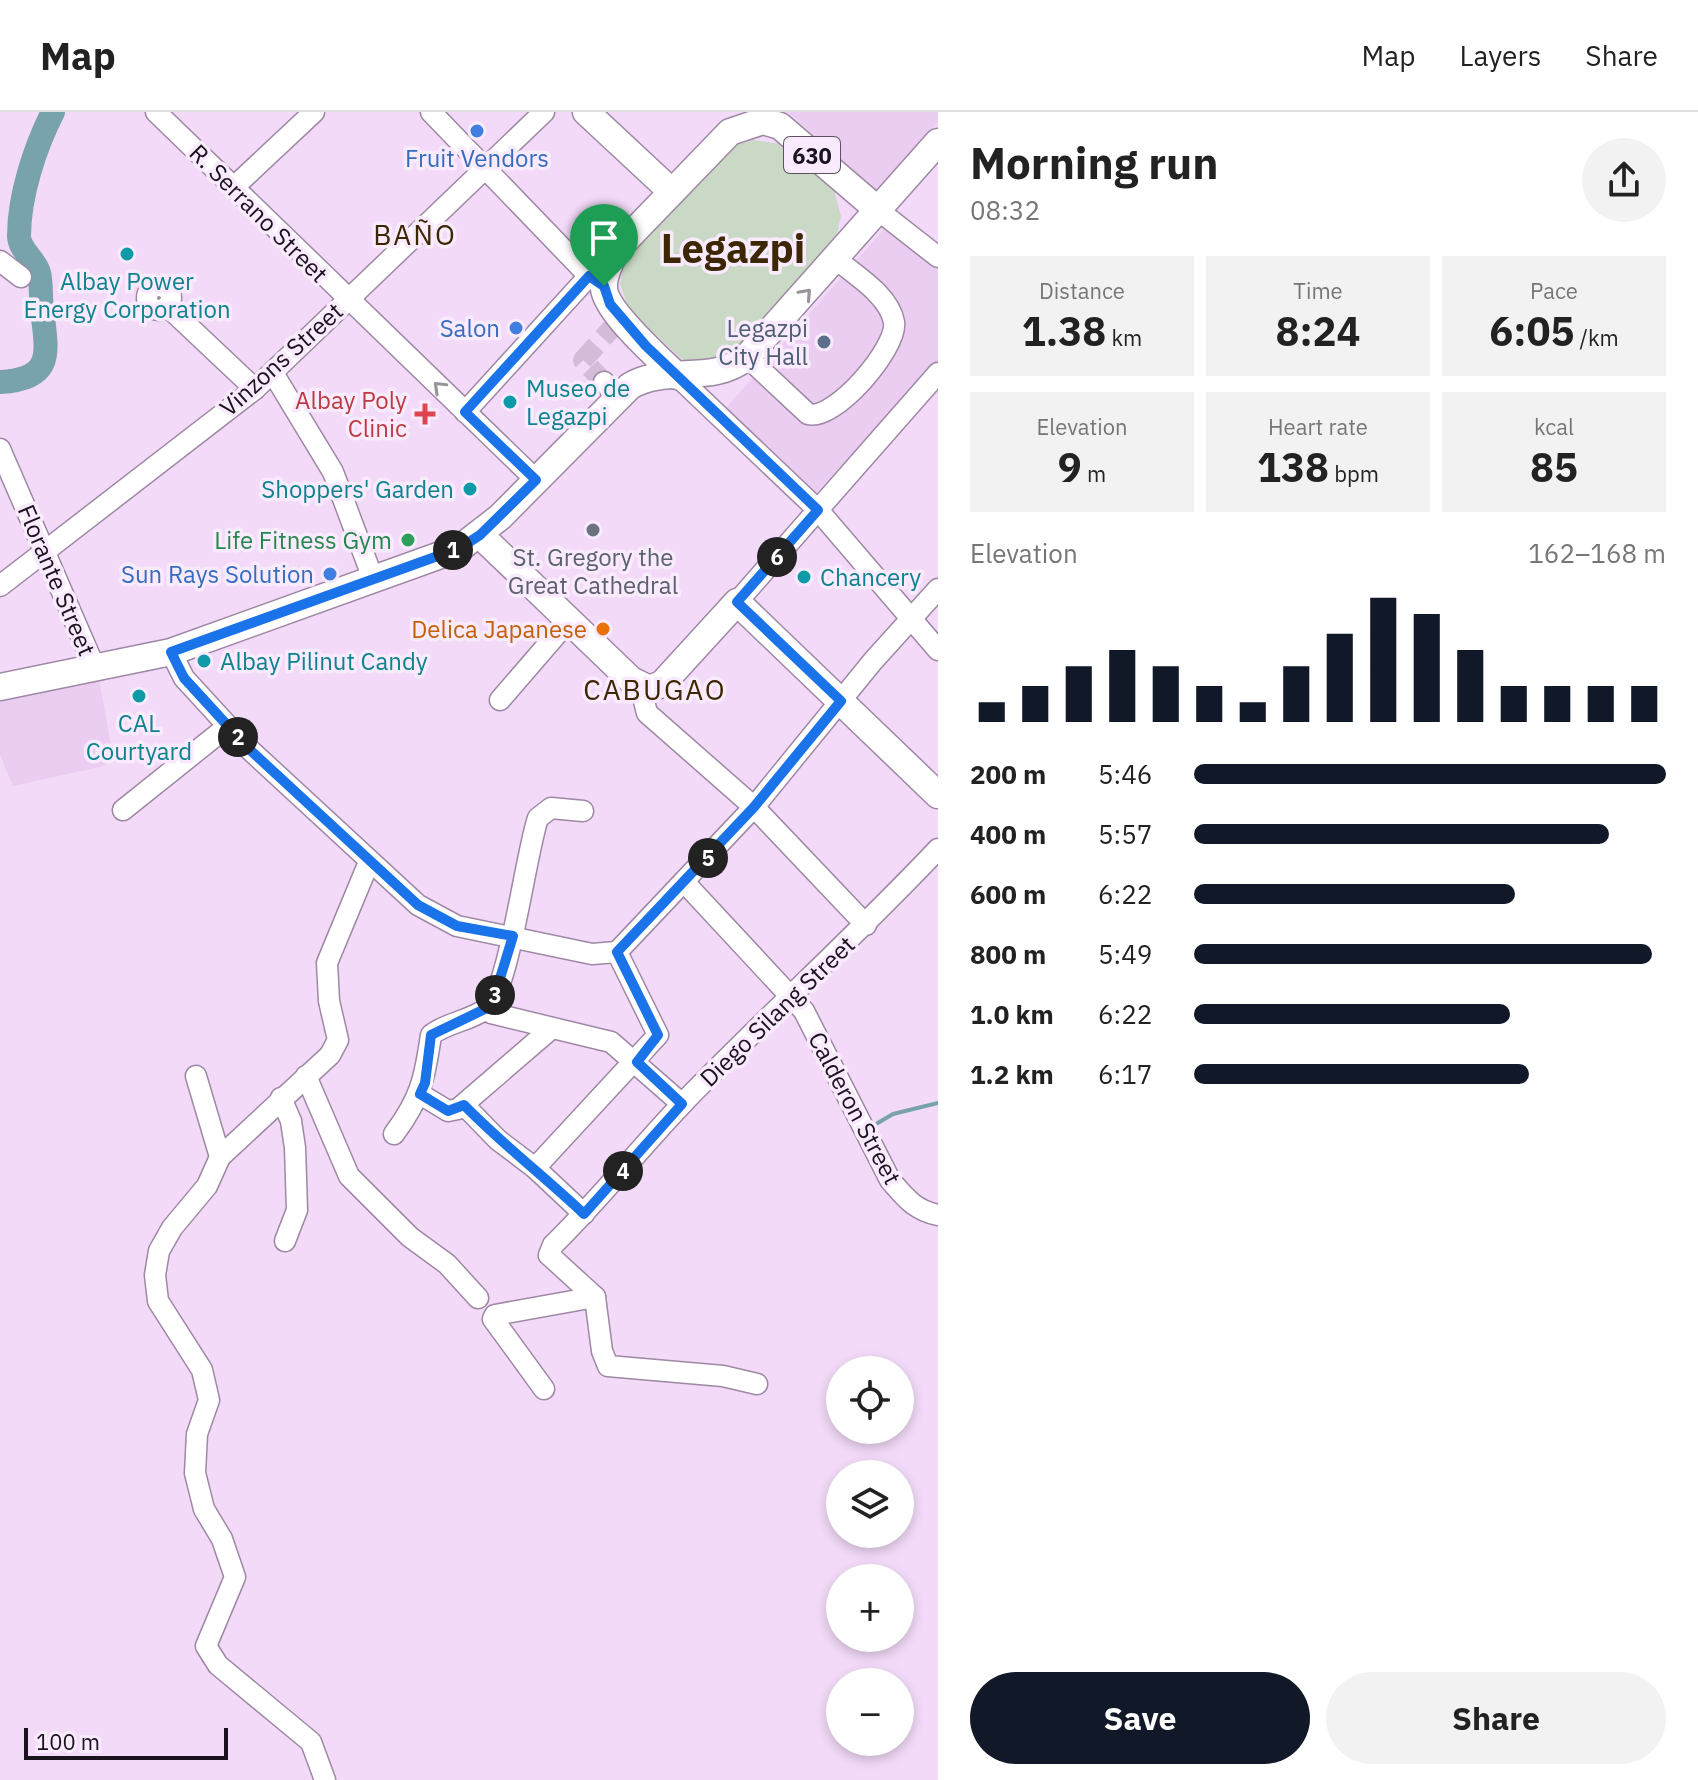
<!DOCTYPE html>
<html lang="en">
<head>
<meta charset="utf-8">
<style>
  body { margin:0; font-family:"IBM Plex Sans",sans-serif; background:#f2f2f2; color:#222; height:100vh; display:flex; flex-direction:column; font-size:30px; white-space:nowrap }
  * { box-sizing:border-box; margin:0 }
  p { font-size:26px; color:#767676 }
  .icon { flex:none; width:44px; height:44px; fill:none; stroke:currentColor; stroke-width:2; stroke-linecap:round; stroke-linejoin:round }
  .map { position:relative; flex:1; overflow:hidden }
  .panel { display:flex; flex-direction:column; background:#fff; width:760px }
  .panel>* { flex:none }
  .tools { position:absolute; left:826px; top:1244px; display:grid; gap:16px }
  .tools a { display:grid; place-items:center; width:88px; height:88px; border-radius:50%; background:#fff; box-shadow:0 4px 12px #0003; font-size:40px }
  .scale { position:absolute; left:24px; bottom:20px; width:204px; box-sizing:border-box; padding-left:8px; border:4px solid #1a121c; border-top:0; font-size:22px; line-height:28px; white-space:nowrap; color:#1a121c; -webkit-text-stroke:6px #f9ebfd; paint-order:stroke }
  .pin { position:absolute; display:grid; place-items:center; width:68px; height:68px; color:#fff; margin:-82px -34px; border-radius:50% 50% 50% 0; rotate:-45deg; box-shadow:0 0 8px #0007 }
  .pin .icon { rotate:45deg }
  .km { position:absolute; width:40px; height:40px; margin:-20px; border-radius:50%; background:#222; color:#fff; font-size:22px; line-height:40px; text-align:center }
  .round { display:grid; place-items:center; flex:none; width:84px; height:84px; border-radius:42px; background:#f2f2f2 }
  .headline { display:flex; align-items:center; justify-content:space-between; height:136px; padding:0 32px }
  h1 { font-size:44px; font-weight:800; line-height:60px }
  .metrics { display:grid; grid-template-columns:repeat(3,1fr); gap:12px; height:136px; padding:8px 32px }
  .metrics div { display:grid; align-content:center; border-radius:0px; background:#f2f2f2; text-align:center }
  .metrics b { font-size:40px; font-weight:800 }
  .metrics small { font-size:22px; font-weight:400 }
  .metrics p { font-size:22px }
  .chart { height:224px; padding:16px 32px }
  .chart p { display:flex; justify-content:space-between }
  .chart svg { width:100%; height:144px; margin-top:8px; stroke:#111827; stroke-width:6 }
  .action { display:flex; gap:16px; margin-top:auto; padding:16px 32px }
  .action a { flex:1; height:92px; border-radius:48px; background:#111827; color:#fff; font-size:32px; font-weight:800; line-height:92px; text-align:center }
  .action a+a { background:#f2f2f2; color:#222 }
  ul { padding:0 32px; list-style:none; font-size:26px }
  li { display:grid; grid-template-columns:128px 96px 1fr; align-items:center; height:60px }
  li i { height:20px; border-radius:10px; background:#111827 }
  header { display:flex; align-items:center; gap:48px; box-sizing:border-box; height:112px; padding:0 40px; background:#fff; border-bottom:2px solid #e0e0e0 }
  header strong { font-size:38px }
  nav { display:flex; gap:44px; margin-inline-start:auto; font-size:28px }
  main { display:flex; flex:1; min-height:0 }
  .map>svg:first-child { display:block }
</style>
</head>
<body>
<header>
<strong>Map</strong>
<nav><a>Map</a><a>Layers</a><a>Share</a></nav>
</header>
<main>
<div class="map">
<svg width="938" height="1668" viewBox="0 0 938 1668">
  <rect width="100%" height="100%" fill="#f2daf8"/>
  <g fill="#eacdf1">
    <polygon points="788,0 938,0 938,10 876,79"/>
    <polygon points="886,115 938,151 938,249 812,385 725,297"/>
    <polygon points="99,567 113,645 104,654 13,674 0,643 0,590"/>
  </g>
  <polygon fill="#cad9c5" points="754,28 782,32 834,78 841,104 835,130 736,239 712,248 683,248 629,198 620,172 626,146 730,35"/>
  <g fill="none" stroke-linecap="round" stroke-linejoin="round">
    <polyline stroke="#78a2ac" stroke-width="4" points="871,1015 893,1002 938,991"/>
    <path stroke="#78a2ac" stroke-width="24" d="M0 270C55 267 47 240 42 198 40 186 42 173 39 161 36 148 19 138 19 124 19 84 35 35 53 0"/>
    <polyline stroke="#d2bcd7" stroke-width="20" stroke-dasharray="20 10" stroke-linecap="butt" points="604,270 583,248 612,216"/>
    <defs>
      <g id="minor">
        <polyline points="156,0 536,368"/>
        <polyline points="431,0 589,164 604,174"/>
        <polyline points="234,75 314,0"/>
        <polyline points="878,98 938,145"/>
        <polyline points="0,149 21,165"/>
        <circle cx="159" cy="186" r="12"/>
        <polyline points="167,194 255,277"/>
        <path d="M747 245 808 302C834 310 898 236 894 210 889 183 856 164 836 147"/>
        <polyline points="273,261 333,360 372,464"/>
        <polyline points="677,264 818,398 938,538"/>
        <polyline points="604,270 617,284"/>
        <polyline points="465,300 589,164"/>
        <polyline points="0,337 95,556"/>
        <polyline points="0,474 255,277 544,0"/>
        <polyline points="737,490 938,261"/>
        <polyline points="171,540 184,566 249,637 418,793 457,814 592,842 617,840"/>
        <polyline points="649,577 644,589 647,601 754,695 866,813"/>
        <polyline points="500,588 569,508"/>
        <polyline points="123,698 228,614"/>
        <path d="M685 771 804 899 890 1068C905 1085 914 1098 938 1103"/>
        <polyline points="617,840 754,695 873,549 938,477"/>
        <polyline points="487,896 491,901 611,930 682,992"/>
        <polyline points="196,964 220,1045"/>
        <polyline points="306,964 349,1064 410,1125 447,1152 478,1186"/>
        <polyline points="420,982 448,999 458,997 552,916"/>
        <polyline points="281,986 291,1009 295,1036 297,1098 285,1129"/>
        <polyline points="464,993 498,1028 535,1056"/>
        <path d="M394 1022C421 986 425 965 431 923 447 910 471 909 487 896 509 878 526 740 538 706L551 696 583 699"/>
        <polyline points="584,1102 535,1056 658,923 617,840"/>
        <path d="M757 1272 723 1264 608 1254 602 1239 595 1185 549 1143 553 1133C599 1088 639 1037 684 990 767 904 856 824 938 737"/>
        <polyline points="544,1277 493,1207 495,1203 595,1185"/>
        <polyline points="325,1668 311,1630 218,1553 206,1534 235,1465 222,1427 204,1397 195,1361 197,1322 209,1288 202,1258 158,1189 155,1163 159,1139 172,1116 207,1074 220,1045 330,943 338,928 329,889 327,851 369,750"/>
      </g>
      <g id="major">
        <polyline points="586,0 672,80"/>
        <path d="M677 264C659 246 607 201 604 177 603 163 611 148 618 136L730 20 763 9 780 14 878 98"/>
        <polyline points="480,423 631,568 649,577 662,572 737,490 938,683"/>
        <path d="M0 575 171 540 460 436 500 405 630 274C668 252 711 274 747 245L938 30"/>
      </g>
    </defs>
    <use href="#minor" stroke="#9e88a4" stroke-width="23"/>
    <use href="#major" stroke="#9e88a4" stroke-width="29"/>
    <use href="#minor" stroke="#fff" stroke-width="20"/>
    <use href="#major" stroke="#fff" stroke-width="26"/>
  </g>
  <defs><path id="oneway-chevron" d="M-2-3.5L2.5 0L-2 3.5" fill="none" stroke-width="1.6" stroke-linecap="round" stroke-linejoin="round" transform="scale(2)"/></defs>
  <g stroke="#989499">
    <use href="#oneway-chevron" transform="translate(806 182) rotate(-48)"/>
    <use href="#oneway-chevron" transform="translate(439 275) rotate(-136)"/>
  </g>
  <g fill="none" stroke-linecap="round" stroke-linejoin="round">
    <defs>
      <path id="route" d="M589 164 604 174 610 192 646 234 818 398 737 490 841 589 754 695 617 840 658 923 637 950 682 992 584 1102C545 1065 502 1032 464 993L448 999 420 982 425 971 431 923 487 896 494 886 513 824 457 814 418 793 249 637 184 566 171 540 460 436 480 423 536 368 465 300Z"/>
    </defs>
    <use href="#route" stroke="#fff" stroke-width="16"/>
    <use href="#route" stroke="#1a73e8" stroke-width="10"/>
  </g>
  <g fill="#3f7fe0" stroke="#f9ebfd" stroke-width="3">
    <circle cx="477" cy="19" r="8"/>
    <circle cx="516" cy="216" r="8"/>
    <circle cx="330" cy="462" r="8"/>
  </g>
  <g fill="#0f9aa8" stroke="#f9ebfd" stroke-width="3">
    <circle cx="127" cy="142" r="8"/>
    <circle cx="510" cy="290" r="8"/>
    <circle cx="470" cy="377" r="8"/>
    <circle cx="804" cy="465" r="8"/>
    <circle cx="204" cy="549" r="8"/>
    <circle cx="139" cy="584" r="8"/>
  </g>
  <circle fill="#5c6f8a" stroke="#f9ebfd" stroke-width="3" cx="824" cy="230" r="8"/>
  <path fill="#e0444e" stroke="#f9ebfd" stroke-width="3" d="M421 290h8v8h8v8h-8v8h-8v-8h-8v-8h8z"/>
  <circle fill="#6b7280" stroke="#f9ebfd" stroke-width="3" cx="593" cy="418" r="8"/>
  <circle fill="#2e9e5b" stroke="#f9ebfd" stroke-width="3" cx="408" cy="428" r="8"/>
  <circle fill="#e8710a" stroke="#f9ebfd" stroke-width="3" cx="603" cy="517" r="8"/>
  <g text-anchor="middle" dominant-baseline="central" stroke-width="7" stroke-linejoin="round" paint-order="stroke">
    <rect fill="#f9ebfd" stroke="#5d5360" stroke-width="2" x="784" y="25" width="56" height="36" rx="6"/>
    <g font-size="22" font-weight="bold" fill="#1a121c">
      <text x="812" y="43">630</text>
    </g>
    <g font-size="24" fill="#366cbe" stroke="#f9ebfd" text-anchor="end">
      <text x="477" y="46" text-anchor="middle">Fruit Vendors</text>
      <text x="500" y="216">Salon</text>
      <text x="314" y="462">Sun Rays Solution</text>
    </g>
    <g font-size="24" fill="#1a121c" stroke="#f9ebfd">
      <text transform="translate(259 101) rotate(45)">R. Serrano Street</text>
      <text transform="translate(281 247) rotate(-42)">Vinzons Street</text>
      <text transform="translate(57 468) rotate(67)">Florante Street</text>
      <text transform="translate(777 899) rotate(-44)">Diego Silang Street</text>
      <text transform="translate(855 996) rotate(62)">Calderon Street</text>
    </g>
    <g font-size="24" fill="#0d838f" stroke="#f9ebfd" text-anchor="start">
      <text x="127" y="169" text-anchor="middle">Albay Power<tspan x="127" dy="28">Energy Corporation</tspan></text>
      <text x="526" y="276">Museo de<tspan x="526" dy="28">Legazpi</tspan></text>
      <text x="454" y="377" text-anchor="end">Shoppers' Garden</text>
      <text x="820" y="465">Chancery</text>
      <text x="220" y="549">Albay Pilinut Candy</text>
      <text x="139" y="611" text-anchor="middle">CAL<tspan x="139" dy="28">Courtyard</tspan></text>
    </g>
    <g font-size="24" fill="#4e5e75" stroke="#f9ebfd" text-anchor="end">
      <text x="808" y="216">Legazpi<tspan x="808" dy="28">City Hall</tspan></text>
    </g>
    <g font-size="24" fill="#be3a42" stroke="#f9ebfd" text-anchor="end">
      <text x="407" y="288">Albay Poly<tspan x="407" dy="28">Clinic</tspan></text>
    </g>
    <g font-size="24" fill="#27864d" stroke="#f9ebfd" text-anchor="end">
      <text x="392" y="428">Life Fitness Gym</text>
    </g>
    <g font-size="24" fill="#5b616d" stroke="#f9ebfd">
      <text x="593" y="445">St. Gregory the<tspan x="593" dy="28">Great Cathedral</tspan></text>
    </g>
    <g font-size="24" fill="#c56008" stroke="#f9ebfd" text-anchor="end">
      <text x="587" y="517">Delica Japanese</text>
    </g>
    <g font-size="28" letter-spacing="2" fill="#3d2602" stroke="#f9ebfd">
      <text x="415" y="122">BAÑO</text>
      <text x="655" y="577">CABUGAO</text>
    </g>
    <g font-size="40" font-weight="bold" fill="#3d2602" stroke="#f9ebfd">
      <text x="733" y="136">Legazpi</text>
    </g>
  </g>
</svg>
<div class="tools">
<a><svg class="icon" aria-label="locate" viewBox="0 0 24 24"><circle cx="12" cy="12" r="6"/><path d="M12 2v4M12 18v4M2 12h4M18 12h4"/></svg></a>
<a><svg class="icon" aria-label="layers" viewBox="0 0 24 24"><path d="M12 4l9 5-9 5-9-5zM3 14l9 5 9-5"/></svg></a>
<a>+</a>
<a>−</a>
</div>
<div class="scale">100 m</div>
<div class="pin" style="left:604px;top:174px;background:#1e9e55"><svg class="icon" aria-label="arrive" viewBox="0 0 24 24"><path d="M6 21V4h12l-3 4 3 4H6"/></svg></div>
<b class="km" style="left:453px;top:438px">1</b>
<b class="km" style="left:238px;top:625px">2</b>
<b class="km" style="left:495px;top:883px">3</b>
<b class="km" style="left:623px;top:1059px">4</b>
<b class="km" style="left:708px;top:746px">5</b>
<b class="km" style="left:777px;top:445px">6</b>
</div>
<section class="panel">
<div class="headline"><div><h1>Morning run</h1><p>08:32</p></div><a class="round"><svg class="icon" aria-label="share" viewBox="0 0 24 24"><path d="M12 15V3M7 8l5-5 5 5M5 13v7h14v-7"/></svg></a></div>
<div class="metrics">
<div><p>Distance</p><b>1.38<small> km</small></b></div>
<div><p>Time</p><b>8:24</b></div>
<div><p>Pace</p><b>6:05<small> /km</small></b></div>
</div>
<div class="metrics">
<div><p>Elevation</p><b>9<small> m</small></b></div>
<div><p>Heart rate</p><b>138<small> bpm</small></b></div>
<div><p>kcal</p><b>85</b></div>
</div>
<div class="chart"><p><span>Elevation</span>162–168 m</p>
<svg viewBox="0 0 160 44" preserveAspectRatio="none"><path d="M5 44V38M15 44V33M25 44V27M35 44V22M45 44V27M55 44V33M65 44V38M75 44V27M85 44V17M95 44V6M105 44V11M115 44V22M125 44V33M135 44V33M145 44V33M155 44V33"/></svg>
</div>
<ul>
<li><b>200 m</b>5:46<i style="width:100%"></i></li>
<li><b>400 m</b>5:57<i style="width:88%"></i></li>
<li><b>600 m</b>6:22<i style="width:68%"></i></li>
<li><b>800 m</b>5:49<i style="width:97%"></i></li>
<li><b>1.0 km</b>6:22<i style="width:67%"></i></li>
<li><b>1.2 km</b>6:17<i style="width:71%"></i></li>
</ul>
<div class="action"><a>Save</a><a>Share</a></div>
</section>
</main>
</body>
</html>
